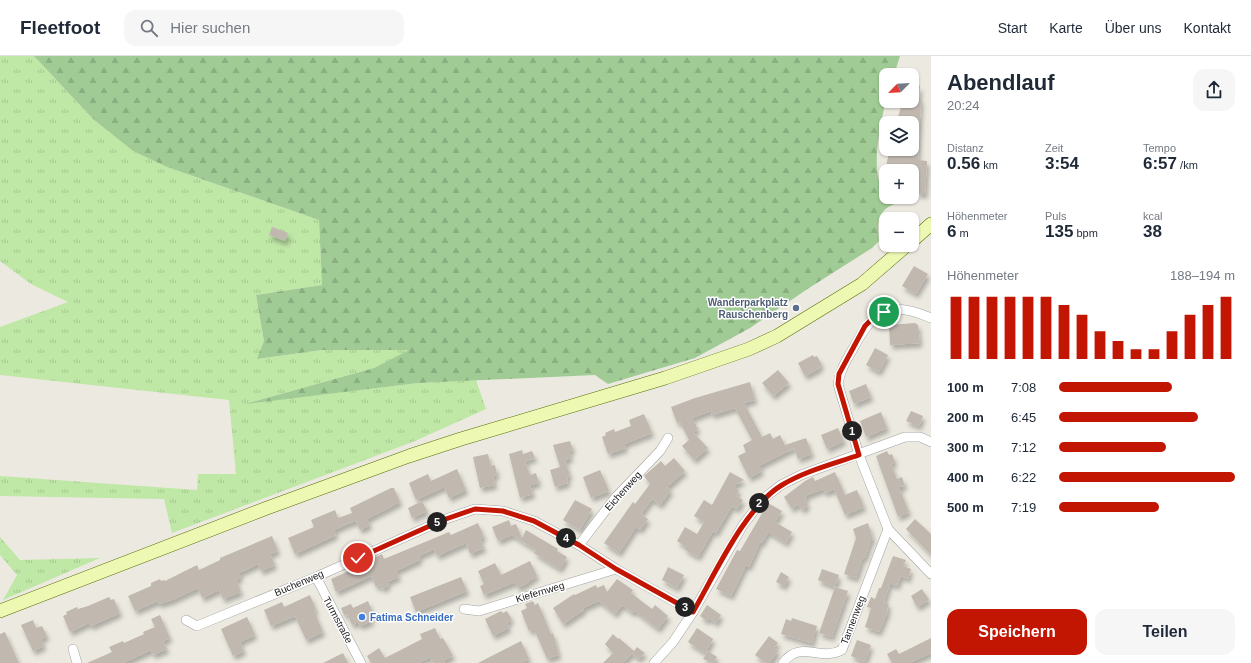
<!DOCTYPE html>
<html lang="de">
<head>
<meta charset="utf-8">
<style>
  body { margin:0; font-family:Arial,sans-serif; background:#f6f6f7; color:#1f2937; height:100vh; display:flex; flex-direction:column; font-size:15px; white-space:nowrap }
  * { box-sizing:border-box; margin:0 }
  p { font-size:13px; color:#747a83 }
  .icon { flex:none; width:22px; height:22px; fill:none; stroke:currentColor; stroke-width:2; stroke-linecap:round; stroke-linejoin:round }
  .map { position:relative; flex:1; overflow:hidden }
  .sheet { display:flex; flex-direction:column; background:#fff; width:320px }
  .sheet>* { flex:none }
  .needle { width:26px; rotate:246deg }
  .fabs { position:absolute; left:879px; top:12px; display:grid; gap:8px }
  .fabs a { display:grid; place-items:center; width:40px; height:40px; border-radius:8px; background:#fff; box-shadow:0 1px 3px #0004; font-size:20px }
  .pin { position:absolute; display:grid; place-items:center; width:34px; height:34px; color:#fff; margin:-17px; border:2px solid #fff; border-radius:50%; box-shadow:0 1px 4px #0007 }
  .km { position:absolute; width:20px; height:20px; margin:-10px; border-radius:50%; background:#222; color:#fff; font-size:11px; line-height:20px; text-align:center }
  .round { display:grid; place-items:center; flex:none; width:42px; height:42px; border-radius:12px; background:#f6f6f7 }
  .headline { display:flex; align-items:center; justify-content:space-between; height:68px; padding:0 16px }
  h1 { font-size:22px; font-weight:700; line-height:30px }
  .metrics { display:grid; grid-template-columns:repeat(3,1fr); gap:6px; height:68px; padding:4px 16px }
  .metrics div { display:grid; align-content:center }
  .metrics b { font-size:17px; font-weight:700 }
  .metrics small { font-size:11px; font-weight:400 }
  .metrics p { font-size:11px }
  .chart { height:112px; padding:8px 16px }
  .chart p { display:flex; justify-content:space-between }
  .chart svg { width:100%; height:72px; margin-top:4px; stroke:#c21603; stroke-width:6 }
  .action { display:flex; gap:8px; margin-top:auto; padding:8px 16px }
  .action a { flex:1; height:46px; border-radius:12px; background:#c21603; color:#fff; font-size:16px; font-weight:700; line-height:46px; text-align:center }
  .action a+a { background:#f6f6f7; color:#1f2937 }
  ul { padding:0 16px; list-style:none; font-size:13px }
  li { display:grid; grid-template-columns:64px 48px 1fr; align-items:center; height:30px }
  li i { height:10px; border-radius:5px; background:#c21603 }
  header { display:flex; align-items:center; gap:24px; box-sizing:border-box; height:56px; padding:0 20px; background:#fff; border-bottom:1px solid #e0e1e3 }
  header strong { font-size:19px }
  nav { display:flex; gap:22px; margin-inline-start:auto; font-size:14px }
  .search { width:280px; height:36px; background:#f6f6f7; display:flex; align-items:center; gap:10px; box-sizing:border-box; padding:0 14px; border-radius:12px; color:#747a83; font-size:15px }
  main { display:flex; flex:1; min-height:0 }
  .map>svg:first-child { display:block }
</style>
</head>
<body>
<header>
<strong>Fleetfoot</strong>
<div class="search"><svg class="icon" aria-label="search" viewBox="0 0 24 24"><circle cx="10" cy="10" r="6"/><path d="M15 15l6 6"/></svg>Hier suchen</div>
<nav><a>Start</a><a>Karte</a><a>Über uns</a><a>Kontakt</a></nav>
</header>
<main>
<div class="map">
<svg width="931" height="607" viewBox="0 0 931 607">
  <defs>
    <pattern id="grass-tufts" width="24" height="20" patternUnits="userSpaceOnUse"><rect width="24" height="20" fill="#bfe7a6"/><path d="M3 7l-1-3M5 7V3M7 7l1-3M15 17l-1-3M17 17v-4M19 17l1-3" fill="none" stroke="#a4c68e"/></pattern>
    <pattern id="forest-firs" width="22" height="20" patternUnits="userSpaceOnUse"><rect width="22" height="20" fill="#a0cb95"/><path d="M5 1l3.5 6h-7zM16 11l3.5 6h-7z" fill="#89ae80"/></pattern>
    <filter id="shadow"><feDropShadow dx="2.5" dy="4.5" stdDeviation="2" flood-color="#0004"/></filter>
  </defs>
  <rect width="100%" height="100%" fill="#eceae0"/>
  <g fill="url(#grass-tufts)">
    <polygon points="0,0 34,0 93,63 133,95 167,111 319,164 322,229 256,239 264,285 258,303 322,294 410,294 374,312 249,347 418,327 476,324 486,353 415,385 172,477 164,443 0,440 0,420 197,434 198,418 236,418 229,344 0,319 0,271 68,246 31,228 0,205"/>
    <polygon points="0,481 20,504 100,502 3,544 17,519 0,499"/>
  </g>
  <path fill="url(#forest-firs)" d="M34 0H900L894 19H886C886 27 887 36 886 44 881 66 868 120 886 137V141H891L897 147C877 154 877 166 879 185L872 192 809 232 750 272 695 302 608 328 595 319 418 327 245 348 374 312 409 294H322L257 303 264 285 256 239 322 229 319 164 167 111 133 95 93 63Z"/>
  <g fill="#c1b8b0" filter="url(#shadow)">
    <polygon points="920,29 919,42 921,43 918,104 927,105 925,138 917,138 918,128 912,126 912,115 887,115 886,110 890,93 912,93 912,67 896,67 902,48 904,45 912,45 912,36"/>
    <polygon points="272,171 288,177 285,185 269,179"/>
    <polygon points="914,210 928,218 916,238 902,230"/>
    <polygon points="915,267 918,269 920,287 890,289 889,269"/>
    <polygon points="875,292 888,299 879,316 866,309"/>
    <polygon points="813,299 814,301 817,300 822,309 819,311 820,312 805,320 798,307"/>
    <polygon points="778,314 789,327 773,340 762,327"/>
    <polygon points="750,326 755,344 744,347 762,381 770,377 773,383 780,379 785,389 806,382 812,398 798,403 794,392 759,410 762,415 749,422 738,400 746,396 743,389 752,384 735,352 712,359 711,355 692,362 698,373 693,376 708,392 694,404 682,390 689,384 680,366 677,367 671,351 695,342"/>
    <polygon points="866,328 871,341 854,348 849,335"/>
    <polygon points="911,355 923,360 919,370 906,365"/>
    <polygon points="881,356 887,372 866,381 860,365"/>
    <polygon points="644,358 652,377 624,388 626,392 608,398 602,381 606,379 605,377 614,373 615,376 631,370 629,364"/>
    <polygon points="838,372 844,385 827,393 821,379"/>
    <polygon points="570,385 573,394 569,395 571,402 565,404 570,420 567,421 568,427 555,431 550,414 560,411 553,389"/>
    <polygon points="522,394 523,398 532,395 535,402 525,405 530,419 536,417 539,427 530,429 533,438 520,442 509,398"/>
    <polygon points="887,395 889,399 892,398 895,406 891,408 897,423 902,421 905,430 900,431 900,434 909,456 898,461 876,400"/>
    <polygon points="488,398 491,410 495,409 497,419 493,420 495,429 480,432 473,401"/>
    <polygon points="674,402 685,415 667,431 671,434 660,449 652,443 641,458 648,463 640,474 636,471 619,497 604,487 633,446 635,448 650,428 644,420 661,405 665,410"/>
    <polygon points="457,413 466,434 449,442 444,431 416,444 409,427 428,418 431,425"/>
    <polygon points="600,414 609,435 591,442 583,421"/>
    <polygon points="730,416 744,424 733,430 739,434 736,440 743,444 737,453 732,450 716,477 713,475 698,501 684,493 686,491 677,485 685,471 697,478 704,466 694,460 704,444 712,449"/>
    <polygon points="835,416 845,439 857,434 864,451 845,459 834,433 825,437 823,433 805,440 807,442 805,444 808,449 802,454 798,448 792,453 784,441 805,425 813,421 815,425"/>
    <polygon points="391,432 394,432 400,446 367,463 370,469 360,474 356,465 347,468 334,474 336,479 295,498 288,482 314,471 311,464 335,454 338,462 352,457 350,452"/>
    <polygon points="575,444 592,453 580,474 563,464"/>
    <polygon points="422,445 427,455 412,462 408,452"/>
    <polygon points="768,447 782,455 775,466 792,476 786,487 768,476 762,487 760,486 749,511 746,509 731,540 716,533 737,494 740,495"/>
    <polygon points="915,463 931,478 931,499 906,473"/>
    <polygon points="509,464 511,470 516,468 522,482 526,474 558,493 557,495 567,501 560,513 534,497 536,494 512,479 498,485 492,471"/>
    <polygon points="478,467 484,481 480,483 484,492 470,498 466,487 437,500 434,493 419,500 420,504 396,515 399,521 387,526 389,529 382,533 380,529 376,531 371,520 336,536 331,523 369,506 369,504 382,498 384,503 449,476 451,479"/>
    <polygon points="868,467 873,483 871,484 865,502 863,501 856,522 844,518 856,482 853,473"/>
    <polygon points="272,480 278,495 270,498 275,509 261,515 258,508 239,517 241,521 236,524 241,536 223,543 219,534 202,542 198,532 172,544 159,548 158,545 135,555 128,540 151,530 151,527 160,523 161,525 164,524 165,525 197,509 199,514 220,504 220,502"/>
    <polygon points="893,500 906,504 903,510 911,513 908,523 901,520 897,530 890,527 884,546 889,548 887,554 888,555 879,576 865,571 871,552 867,551 871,541 875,543 879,532 881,532"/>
    <polygon points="530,505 537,520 529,525 529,526 518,532 515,526 484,539 480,530 484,528 478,515 495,507 501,519"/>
    <polygon points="668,511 684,519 677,532 662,524"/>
    <polygon points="822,513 839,519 835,531 818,524"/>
    <polygon points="781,516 789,521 784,530 776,526"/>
    <polygon points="461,521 467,535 416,556 410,541"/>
    <polygon points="617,523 633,534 631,537 652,553 655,549 668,560 658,573 635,555 633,557 622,549 615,558 599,545 583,552 584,554 563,568 553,552 574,538 575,539 596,529 597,532 604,529 607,536"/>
    <polygon points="835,531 848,535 832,581 819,577"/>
    <polygon points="922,533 929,544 917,551 911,540"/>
    <polygon points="310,539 316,554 314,555 323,576 306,584 295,560 271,570 264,554 282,546 284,551"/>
    <polygon points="109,541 111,544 114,543 120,557 91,570 89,567 70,576 63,560 67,558 66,556 77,551 78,553 88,550"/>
    <polygon points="368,545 374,559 370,561 372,565 360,570 358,566 352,569 347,558 344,559 341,552 351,548 353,552"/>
    <polygon points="533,545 535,549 538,547 551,578 553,577 559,599 547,603 534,573 529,575 521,555 527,552 525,548"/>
    <polygon points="707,549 721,559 716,567 709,562 707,565 700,560"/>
    <polygon points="501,555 503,557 507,555 512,564 507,566 509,572 493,580 485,563"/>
    <polygon points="160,559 170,582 163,585 167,593 153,599 151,594 123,607 87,607 112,596 109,591 123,585 124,587 144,578 143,576 155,571 151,563"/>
    <polygon points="247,561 255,579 240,586 244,595 233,600 221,573"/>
    <polygon points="792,562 817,570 812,587 781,578 786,563 791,565"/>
    <polygon points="33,564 36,572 42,570 47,580 41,583 44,590 33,595 21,569"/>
    <polygon points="435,572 440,583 443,582 453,600 445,604 444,607 433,607 430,601 419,607 371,607 367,600 379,592 385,602 422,583 420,578"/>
    <polygon points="697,572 713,583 705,597 688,586"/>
    <polygon points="5,576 19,607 0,607 0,578"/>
    <polygon points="613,578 618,583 619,582 634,595 637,591 645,597 638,603 632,597 623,607 603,607 613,597 605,588"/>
    <polygon points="769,580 778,587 774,592 778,595 769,607 766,607 755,599"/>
    <polygon points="931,582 931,597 909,607 892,607 887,598 896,593 899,598"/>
    <polygon points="857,584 871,589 865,606 851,600"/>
    <polygon points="521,585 529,603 521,607 478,607"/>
    <polygon points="708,595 717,601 713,607 703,603"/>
    <polygon points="343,597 348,607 323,607"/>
  </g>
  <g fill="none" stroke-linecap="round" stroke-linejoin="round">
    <defs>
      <g id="street">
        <path d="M931 262C889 244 874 253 854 291 847 303 840 314 838 328L859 399 888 473 931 518"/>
        <polyline points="579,489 615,442 660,395 668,382"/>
        <polyline points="316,521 361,607"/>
        <polyline points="464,553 479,555 616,513"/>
        <polyline points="186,564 197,570 316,521 443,464 475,453 503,455 534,465 579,489 616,513 693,556"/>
        <polyline points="73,593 77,607"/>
        <polyline points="654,607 673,586 693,556 743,469 763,443 781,429 801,419 905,381 920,381 931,386"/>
        <path d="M783 607C801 583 818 606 842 594L888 473"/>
      </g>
      <g id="secondary">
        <polyline points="912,185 931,168"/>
        <polyline points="0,555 267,452 409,400 461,383 665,322 749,293 777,280 862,228 907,189"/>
      </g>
    </defs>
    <use href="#street" stroke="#a2a2a2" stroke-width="10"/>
    <use href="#secondary" stroke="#586d06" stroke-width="14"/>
    <use href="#street" stroke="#fff" stroke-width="9"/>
    <use href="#secondary" stroke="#edf8b3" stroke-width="13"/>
  </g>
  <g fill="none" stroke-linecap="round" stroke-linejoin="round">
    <defs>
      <path id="route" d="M358 502 443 464 475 453 503 455 534 465 579 489 616 513 693 556C715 518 745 451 782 429 805 415 833 408 859 399L838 328 839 318 865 270 871 264 884 256"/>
    </defs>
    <use href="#route" stroke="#fff" stroke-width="8"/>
    <use href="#route" stroke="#c21603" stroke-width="5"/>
  </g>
  <circle fill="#5c6f8a" stroke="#fff" stroke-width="1.5" cx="796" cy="252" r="4"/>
  <circle fill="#3f7fe0" stroke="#fff" stroke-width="1.5" cx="362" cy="561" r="4"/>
  <g text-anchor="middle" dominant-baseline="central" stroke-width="3" stroke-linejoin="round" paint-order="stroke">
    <g font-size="10" font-weight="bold" fill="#4e5e75" stroke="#fff" text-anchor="end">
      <text x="788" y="246">Wanderparkplatz<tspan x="788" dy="12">Rauschenberg</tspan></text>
    </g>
    <g font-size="10" fill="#1b1b1b" stroke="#fff">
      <text transform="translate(623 435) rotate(-48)">Eichenweg</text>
      <text transform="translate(299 527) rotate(-23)">Buchenweg</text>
      <text transform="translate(540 536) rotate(-17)">Kiefernweg</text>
      <text transform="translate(338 564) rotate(62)">Turmstraße</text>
      <text transform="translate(853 564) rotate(-69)">Tannenweg</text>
    </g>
    <g font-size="10" font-weight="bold" fill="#366cbe" stroke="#fff" text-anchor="start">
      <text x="370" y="561">Fatima Schneider</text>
    </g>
  </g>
</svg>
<div class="fabs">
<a><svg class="needle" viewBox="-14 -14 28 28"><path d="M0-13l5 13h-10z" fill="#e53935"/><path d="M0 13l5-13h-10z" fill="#747a83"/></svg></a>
<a><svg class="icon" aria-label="layers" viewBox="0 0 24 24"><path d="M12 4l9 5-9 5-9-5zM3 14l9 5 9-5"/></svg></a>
<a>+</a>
<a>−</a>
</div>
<div class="pin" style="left:884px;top:256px;background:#1e9e55"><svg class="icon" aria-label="arrive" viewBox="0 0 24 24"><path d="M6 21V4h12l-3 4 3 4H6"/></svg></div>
<div class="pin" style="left:358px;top:502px;background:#d93025"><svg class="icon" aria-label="check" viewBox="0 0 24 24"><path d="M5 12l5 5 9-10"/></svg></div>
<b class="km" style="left:852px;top:375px">1</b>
<b class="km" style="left:759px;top:447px">2</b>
<b class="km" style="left:685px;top:551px">3</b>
<b class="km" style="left:566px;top:482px">4</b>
<b class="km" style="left:437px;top:466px">5</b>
</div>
<section class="sheet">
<div class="headline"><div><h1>Abendlauf</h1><p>20:24</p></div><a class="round"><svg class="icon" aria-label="share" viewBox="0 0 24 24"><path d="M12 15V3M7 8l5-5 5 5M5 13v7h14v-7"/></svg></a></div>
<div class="metrics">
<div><p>Distanz</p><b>0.56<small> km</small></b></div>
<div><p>Zeit</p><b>3:54</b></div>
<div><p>Tempo</p><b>6:57<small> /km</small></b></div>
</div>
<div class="metrics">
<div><p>Höhenmeter</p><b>6<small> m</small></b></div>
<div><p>Puls</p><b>135<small> bpm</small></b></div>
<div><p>kcal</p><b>38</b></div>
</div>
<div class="chart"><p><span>Höhenmeter</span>188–194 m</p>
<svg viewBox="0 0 160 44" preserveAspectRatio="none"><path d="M5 44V6M15 44V6M25 44V6M35 44V6M45 44V6M55 44V6M65 44V11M75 44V17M85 44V27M95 44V33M105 44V38M115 44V38M125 44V27M135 44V17M145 44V11M155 44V6"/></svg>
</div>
<ul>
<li><b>100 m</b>7:08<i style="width:64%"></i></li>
<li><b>200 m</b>6:45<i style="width:79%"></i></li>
<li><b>300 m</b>7:12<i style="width:61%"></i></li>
<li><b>400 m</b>6:22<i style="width:100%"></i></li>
<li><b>500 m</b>7:19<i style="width:57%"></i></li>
</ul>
<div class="action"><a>Speichern</a><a>Teilen</a></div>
</section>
</main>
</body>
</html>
